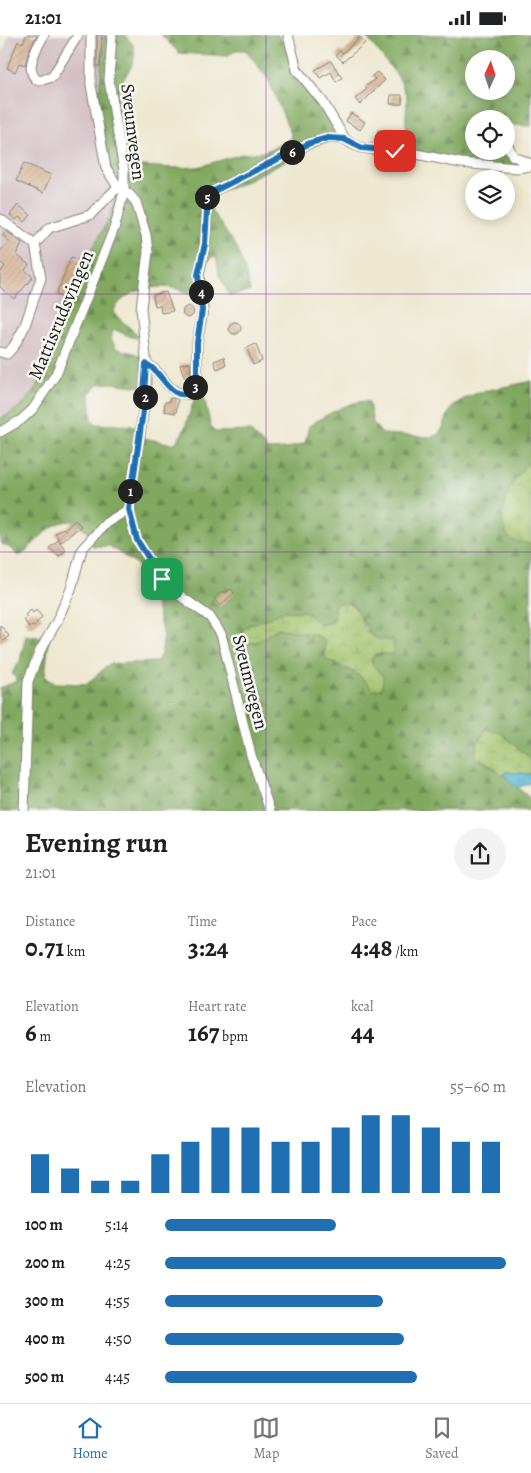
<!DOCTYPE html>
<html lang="en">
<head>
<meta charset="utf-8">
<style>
  body { margin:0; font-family:Alegreya,serif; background:#f2f2f2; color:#202124; height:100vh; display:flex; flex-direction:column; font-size:19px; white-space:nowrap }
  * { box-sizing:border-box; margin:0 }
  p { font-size:16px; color:#757577 }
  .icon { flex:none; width:28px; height:28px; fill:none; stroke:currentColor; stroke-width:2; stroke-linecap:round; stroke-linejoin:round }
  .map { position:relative; height:776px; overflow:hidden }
  .sheet { display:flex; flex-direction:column; background:#fff; flex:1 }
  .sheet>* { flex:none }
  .needle { width:32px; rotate:3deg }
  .fabs { position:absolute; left:465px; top:15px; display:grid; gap:10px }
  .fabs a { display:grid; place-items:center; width:50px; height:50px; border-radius:50%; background:#fff; box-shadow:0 2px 12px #0003; font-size:25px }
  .pin { position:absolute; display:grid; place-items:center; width:42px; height:42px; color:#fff; margin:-21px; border-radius:10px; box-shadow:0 2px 8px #0006 }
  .km { position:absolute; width:25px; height:25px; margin:-12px; border-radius:50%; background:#222; color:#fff; font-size:14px; line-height:25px; text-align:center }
  .round { display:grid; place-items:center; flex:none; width:52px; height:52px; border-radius:26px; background:#f2f2f2 }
  .summary { display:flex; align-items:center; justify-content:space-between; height:85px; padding:0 25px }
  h1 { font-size:28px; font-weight:700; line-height:38px }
  .figures { display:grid; grid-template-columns:repeat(3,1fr); gap:8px; height:85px; padding:5px 25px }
  .figures div { display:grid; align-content:center }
  .figures b { font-size:25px; font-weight:700 }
  .figures small { font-size:14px; font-weight:400 }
  .figures p { font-size:14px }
  .chart { height:140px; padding:10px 25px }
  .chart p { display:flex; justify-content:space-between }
  .chart svg { width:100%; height:90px; margin-top:5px; stroke:#1f6fb2; stroke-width:6 }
  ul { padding:0 25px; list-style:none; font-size:16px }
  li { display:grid; grid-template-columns:80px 60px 1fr; align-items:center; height:38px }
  li i { height:12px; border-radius:6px; background:#1f6fb2 }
  .status { display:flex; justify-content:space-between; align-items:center; height:35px; padding:0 25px; background:#fff; direction:ltr }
  .status svg { height:14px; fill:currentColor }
  .tabs { display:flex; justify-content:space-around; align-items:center; height:70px; border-top:1px solid #e0e0e0; background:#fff; font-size:14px; color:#757577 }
  .tabs a { display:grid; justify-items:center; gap:2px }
  .tabs .selected { color:#1f6fb2 }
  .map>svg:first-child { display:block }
</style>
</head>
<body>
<div class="status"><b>21:01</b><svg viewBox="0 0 49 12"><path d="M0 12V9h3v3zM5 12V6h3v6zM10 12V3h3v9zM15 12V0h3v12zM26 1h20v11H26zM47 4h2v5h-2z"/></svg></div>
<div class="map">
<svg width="531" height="776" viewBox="0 0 531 776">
  <defs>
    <pattern id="forest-firs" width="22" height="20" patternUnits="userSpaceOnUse" patternTransform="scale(1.25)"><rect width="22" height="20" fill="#80a85f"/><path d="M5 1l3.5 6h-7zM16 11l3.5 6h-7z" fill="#68884e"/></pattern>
    <pattern id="wetland-marsh" width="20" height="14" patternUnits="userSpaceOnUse" patternTransform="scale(1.25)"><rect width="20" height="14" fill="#a1c26b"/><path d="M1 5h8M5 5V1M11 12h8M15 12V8" fill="none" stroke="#8aa65c"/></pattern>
    <pattern id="building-hatch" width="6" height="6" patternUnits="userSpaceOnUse" patternTransform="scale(1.25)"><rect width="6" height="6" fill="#d5b091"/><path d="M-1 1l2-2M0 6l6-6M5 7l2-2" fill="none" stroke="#b6977c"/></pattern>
  </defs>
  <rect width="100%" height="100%" fill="#f6f6f2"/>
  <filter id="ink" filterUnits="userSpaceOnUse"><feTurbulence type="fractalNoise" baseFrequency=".02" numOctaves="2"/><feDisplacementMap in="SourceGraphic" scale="10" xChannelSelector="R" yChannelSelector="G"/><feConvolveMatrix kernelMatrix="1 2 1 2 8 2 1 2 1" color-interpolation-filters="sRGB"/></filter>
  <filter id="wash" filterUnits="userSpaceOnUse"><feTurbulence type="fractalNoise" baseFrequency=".0096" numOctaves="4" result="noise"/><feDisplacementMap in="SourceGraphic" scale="20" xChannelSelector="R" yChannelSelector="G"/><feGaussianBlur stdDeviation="1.12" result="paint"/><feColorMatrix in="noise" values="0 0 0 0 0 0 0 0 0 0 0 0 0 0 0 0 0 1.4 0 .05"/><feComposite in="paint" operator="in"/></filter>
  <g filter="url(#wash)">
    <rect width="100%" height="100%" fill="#eee8d0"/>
    <polygon fill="#d2bec4" points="9,0 104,0 98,52 119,153 106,189 95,207 67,276 61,282 57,300 39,347 31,362 18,375 0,383 0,24"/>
    <g fill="url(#forest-firs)" stroke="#4e623e" fill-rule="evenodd">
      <path d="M104 0H125C128 5 133 7 134 13 139 31 119 42 118 59 116 83 133 104 127 128L129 130 171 133 198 132 242 119 263 117 290 105 291 99 268 44 246 15H236L227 21 179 18 161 0H278L344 102 316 110 236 151 222 154 212 160 211 175 236 212 245 235 250 256 230 261 219 240 217 225 214 221 207 226 204 264C195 262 190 259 182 256 160 246 121 255 113 278L139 301 138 303C128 303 122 296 113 295L111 304 117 314 134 318 142 322V352L112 348 97 349 90 359 92 385 96 389 139 391 144 403 173 409C188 399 188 373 198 358L203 357 210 389 215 397 250 396 268 415 286 414 305 408 309 391C320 383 357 362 369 367L373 388 382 399 431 402C448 399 443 377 457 368 479 353 506 353 531 346V427C522 433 517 443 513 452 505 471 496 483 510 503L531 509V724L501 698 475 723C497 731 513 749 531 764V775L0 776V653L15 647 16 644 12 638 20 626 26 600 49 603 45 641 55 648 87 649 109 629 156 627C171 610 157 580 153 561 151 553 153 546 149 538L109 511H93L88 497 75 486C48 484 38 510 18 521L10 513 0 508V383C35 370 47 334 57 300 60 290 59 284 67 276L86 226 109 183 119 153 108 126 98 67ZM350 569 355 572 370 599 377 603 390 619 373 620 372 629 383 642 373 655C368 651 365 645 359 641 348 633 333 631 325 621V606L316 600 278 593 254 608 241 597 250 589 262 587 280 577 286 576 305 577 318 589 327 590Z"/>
      <path d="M365 0H531V91L512 90 505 82 474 84V116L514 123 519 127V134L404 119 407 62 399 43ZM474 24H506V56H474Z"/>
    </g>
    <g fill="url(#wetland-marsh)" stroke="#5e6f44">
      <path d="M531 427V509C525 507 517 508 512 505 489 488 513 438 531 427Z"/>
      <path d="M335 569C366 565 355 589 372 601 379 606 388 603 394 607L393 619H375L372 623V629L383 642 382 654 373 655 361 642 344 631 328 626 325 621V606L316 600 278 593C267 599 252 615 241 603L245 592 286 576 305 577 321 590 333 587Z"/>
      <polygon points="487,694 501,698 531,724 531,739 506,737 503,740 486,727 475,723 478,706"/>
    </g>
    <polygon fill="#4eb3cd" stroke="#356874" points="506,737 531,739 531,748 516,753 504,739"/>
    <g id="blocks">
      <g fill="url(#building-hatch)">
        <polygon points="26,0 37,0 29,15 25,30 19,28 15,37 7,33 18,6 23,8"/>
        <polygon points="97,0 102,0 100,31 97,31"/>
        <polygon points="360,2 365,8 343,27 336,20 340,16 343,18"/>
        <polygon points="331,26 342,43 336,47 331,37 320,43 315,35"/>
        <polygon points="377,37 385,45 360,70 355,64 367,54 365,52 375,44 372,41"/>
        <polygon points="391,60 402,60 402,69 390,69"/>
        <polygon points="351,78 365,87 360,95 346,86"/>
        <polygon points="378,95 391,95 391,103 387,102 387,106 377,105"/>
        <polygon points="24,128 51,140 43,158 16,146"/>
        <polygon points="18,170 31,180 25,187 19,182 16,185 10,180"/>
        <polygon points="6,196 22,208 17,220 29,230 25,235 33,242 14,264 0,252 0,238 5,231 0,227 0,216 9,206 2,200"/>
        <polygon points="71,222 85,227 71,266 56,260"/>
        <polygon points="166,257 173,276 161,278 160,270 155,271 153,260"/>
        <circle cx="188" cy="277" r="5.5"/>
        <circle cx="235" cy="293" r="6"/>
        <polygon points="256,309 262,326 253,330 247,313"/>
        <polygon points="224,322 226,330 217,334 214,326"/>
        <polygon points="190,328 191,341 184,342 180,329"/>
        <polygon points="170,363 178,364 176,378 164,376 165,367 169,367"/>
        <polygon points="75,485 81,491 61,507 55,499 63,493 65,495"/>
        <polygon points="58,505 66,515 59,521 49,513"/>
        <polygon points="231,554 234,558 220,571 214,564 223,556 225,558"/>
        <polygon points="31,575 33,578 36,575 42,582 34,591 29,592 24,585 27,582 25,580"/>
        <polygon points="0,590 9,601 0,608"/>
      </g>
    </g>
  </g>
  <g filter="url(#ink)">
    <use href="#blocks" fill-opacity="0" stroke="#858276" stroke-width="1"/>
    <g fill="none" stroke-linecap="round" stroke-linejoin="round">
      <defs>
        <g id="minor">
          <path d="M44 0C37 12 22 37 39 46L52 42 78 0"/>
          <polyline points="91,0 91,50 106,133 118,152 129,159 136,167 146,200 148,217 141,273 146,323 146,353 140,401 130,457 131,488 137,505 156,536 179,560 210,582 221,599 251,720 270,776"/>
          <polyline points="288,0 297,35 323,67 345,104 352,109 362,113 416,119 461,128 516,133 531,131"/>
          <polyline points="506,106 513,121 531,129"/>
          <polyline points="0,184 35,209"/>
          <polyline points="35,209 49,193 90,180 118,152"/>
          <polyline points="0,317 7,319 14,311 24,293 41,243 35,209"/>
          <path d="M147 329C163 336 166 360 188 359L195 352 197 340V308L203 275 199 240 205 209 208 159 310 108 328 103 345 104"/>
          <polyline points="0,397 21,385 33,374 56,339 115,191 124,156 124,136 109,45 112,0"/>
          <polyline points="24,776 28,646 40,616 57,586 71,554 82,514 106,488 129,474"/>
        </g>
      </defs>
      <use href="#minor" stroke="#858276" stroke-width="11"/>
      <use href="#minor" stroke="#fff" stroke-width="9"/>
    </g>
  </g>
  <g fill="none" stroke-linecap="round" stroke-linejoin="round" filter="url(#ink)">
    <defs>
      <path id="route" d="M162 544 137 505 129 474 143 376 146 329C162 335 169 366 190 358L195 352 197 340V308L202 275 198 240 205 209 208 159 310 108 328 103 344 104 362 113 395 116"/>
    </defs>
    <use href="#route" stroke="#fff" stroke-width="10"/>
    <use href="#route" stroke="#1f6fb2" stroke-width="6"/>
  </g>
  <path fill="none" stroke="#7b2cbf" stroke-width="1" stroke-opacity="0.55" d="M266 0V776M0 259H531M0 517H531"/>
  <g text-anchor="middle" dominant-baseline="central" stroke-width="5" stroke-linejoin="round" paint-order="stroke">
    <g font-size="19" fill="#1c1c1c" stroke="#f6f6f2">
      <text transform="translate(133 97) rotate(83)">Sveumvegen</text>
      <text transform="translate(61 280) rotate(-67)">Mattisrudsvingen</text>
      <text transform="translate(250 647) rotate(76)">Sveumvegen</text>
    </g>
  </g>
</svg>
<div class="fabs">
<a><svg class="needle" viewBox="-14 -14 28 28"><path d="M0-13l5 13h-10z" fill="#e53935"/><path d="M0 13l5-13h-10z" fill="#757577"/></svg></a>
<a><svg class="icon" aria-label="locate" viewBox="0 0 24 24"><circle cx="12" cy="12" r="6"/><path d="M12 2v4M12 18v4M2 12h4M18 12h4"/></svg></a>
<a><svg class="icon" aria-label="layers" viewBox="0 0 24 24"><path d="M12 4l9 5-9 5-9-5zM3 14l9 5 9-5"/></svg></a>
</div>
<div class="pin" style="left:162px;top:544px;background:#1e9e55"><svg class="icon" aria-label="arrive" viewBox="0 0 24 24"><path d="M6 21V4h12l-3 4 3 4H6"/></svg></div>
<div class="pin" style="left:395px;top:116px;background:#d93025"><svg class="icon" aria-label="check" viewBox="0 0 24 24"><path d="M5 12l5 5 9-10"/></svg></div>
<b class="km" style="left:130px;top:456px">1</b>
<b class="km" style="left:145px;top:362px">2</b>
<b class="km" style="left:195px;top:352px">3</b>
<b class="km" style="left:201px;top:257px">4</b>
<b class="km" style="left:207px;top:162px">5</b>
<b class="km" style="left:292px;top:117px">6</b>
</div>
<section class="sheet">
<div class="summary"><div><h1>Evening run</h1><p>21:01</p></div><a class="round"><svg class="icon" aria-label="share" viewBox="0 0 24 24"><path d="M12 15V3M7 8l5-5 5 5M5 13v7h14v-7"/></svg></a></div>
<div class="figures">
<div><p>Distance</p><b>0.71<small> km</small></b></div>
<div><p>Time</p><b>3:24</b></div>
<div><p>Pace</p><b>4:48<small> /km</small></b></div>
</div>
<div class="figures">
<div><p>Elevation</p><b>6<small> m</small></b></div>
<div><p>Heart rate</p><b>167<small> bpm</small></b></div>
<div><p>kcal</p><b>44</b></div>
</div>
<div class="chart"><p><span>Elevation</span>55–60 m</p>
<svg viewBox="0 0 160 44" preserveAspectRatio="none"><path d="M5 44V25M15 44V32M25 44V38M35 44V38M45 44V25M55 44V19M65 44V12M75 44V12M85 44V19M95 44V19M105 44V12M115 44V6M125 44V6M135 44V12M145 44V19M155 44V19"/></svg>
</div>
<ul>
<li><b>100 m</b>5:14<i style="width:50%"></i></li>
<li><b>200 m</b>4:25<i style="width:100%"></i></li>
<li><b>300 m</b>4:55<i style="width:64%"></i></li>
<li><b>400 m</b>4:50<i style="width:70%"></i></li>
<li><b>500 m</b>4:45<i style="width:74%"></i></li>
</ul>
</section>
<nav class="tabs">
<a class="selected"><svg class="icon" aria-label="home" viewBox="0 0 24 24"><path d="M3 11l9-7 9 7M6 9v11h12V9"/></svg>Home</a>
<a><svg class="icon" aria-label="map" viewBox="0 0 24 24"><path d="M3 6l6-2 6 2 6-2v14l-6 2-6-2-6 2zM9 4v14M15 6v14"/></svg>Map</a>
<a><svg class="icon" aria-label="saved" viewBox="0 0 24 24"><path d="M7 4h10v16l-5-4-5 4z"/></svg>Saved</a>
</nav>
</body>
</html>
